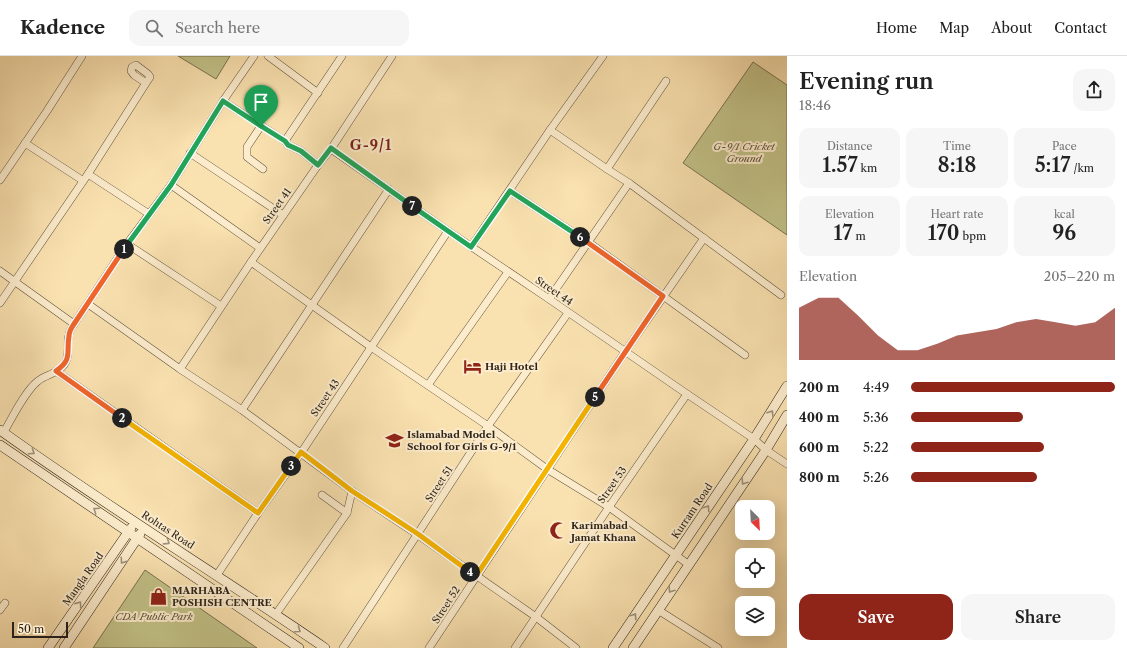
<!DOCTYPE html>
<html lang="en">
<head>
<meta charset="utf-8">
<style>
  body { margin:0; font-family:"Libre Caslon Text",serif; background:#f6f6f6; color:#222; height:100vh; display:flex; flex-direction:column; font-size:15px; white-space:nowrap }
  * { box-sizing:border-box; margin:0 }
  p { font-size:13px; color:#767676 }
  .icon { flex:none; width:22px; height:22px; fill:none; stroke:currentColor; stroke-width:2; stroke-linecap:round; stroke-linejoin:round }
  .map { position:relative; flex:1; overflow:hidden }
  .drawer { display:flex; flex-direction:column; background:#fff; width:340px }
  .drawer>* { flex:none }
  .needle { width:26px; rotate:156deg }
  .buttons { position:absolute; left:735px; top:444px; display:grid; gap:8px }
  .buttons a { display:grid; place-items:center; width:40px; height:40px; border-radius:8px; background:#fff; box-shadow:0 4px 16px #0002; font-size:20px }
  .scale { position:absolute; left:12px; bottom:10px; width:56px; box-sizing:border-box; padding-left:4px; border:2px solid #2d231b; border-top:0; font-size:11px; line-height:14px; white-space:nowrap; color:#2d231b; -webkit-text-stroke:3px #fceccc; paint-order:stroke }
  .pin { position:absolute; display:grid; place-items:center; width:34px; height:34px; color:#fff; margin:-41px -17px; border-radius:50% 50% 50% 0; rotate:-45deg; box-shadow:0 0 4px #0007 }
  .pin .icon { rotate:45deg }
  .km { position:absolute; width:20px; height:20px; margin:-10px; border-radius:50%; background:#222; color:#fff; font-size:11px; line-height:20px; text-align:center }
  .round { display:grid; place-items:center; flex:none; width:42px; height:42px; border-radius:12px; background:#f6f6f6 }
  .overview { display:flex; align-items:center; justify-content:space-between; height:68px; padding:0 12px }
  h1 { font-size:22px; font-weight:600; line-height:30px }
  .stats { display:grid; grid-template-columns:repeat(3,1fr); gap:6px; height:68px; padding:4px 12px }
  .stats div { display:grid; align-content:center; border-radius:10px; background:#f6f6f6; text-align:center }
  .stats b { font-size:20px; font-weight:600 }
  .stats small { font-size:11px; font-weight:400 }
  .stats p { font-size:11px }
  .chart { height:112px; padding:8px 12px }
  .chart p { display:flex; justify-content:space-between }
  .chart svg { width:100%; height:72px; margin-top:4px; fill:#8f2418; opacity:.7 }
  .button { display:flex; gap:8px; margin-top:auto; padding:8px 12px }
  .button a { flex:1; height:46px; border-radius:12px; background:#8f2418; color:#fff; font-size:16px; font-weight:600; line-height:46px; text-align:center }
  .button a+a { background:#f6f6f6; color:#222 }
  ul { padding:0 12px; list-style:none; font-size:13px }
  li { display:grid; grid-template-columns:64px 48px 1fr; align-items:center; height:30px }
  li i { height:10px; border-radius:5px; background:#8f2418 }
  header { display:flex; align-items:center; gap:24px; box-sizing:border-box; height:56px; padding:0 20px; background:#fff; border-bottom:1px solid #e0e0e0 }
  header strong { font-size:19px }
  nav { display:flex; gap:22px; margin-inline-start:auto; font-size:14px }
  .search { width:280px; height:36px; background:#f6f6f6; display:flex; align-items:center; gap:10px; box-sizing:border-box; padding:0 14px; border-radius:12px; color:#767676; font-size:15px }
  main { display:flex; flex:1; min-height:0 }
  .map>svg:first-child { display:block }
</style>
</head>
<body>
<header>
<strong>Kadence</strong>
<div class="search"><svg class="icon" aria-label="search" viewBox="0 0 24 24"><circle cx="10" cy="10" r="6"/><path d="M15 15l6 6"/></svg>Search here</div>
<nav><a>Home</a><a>Map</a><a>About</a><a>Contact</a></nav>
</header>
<main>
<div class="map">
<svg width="787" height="592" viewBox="0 0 787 592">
  <rect width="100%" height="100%" fill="#fae2b0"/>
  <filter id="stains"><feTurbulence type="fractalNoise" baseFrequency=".005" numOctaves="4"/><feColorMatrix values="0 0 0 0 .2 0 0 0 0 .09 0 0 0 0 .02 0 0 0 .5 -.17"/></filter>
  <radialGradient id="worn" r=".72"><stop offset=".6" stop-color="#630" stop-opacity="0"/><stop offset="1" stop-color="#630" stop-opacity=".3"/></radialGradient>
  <g fill="#c2c288" stroke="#787252">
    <polygon points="178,0 230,0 216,23"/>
    <polygon points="753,6 787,29 787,179 683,107"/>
    <polygon points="145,514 257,592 93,592"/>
  </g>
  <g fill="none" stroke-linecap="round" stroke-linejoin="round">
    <defs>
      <g id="street">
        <polyline points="268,0 318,37"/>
        <polyline points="223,45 285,85 288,89 301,95 318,109"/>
        <polyline points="261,70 247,91 247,101 263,113"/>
        <polyline points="550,74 607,113 629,127 781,239"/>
        <polyline points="285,85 342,0"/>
        <polyline points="25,87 82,124"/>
        <polyline points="331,93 448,175 549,243 687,338 754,383 766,394 787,408"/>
        <polyline points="190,97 283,159"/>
        <polyline points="607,113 666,25"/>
        <polyline points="88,118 149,158"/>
        <polyline points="0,124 47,55 82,0"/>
        <polyline points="171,129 260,192"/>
        <polyline points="510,135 588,186 745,299"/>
        <polyline points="127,188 221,250"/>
        <polyline points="471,191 550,74 603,0"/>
        <polyline points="251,206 371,291 488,370 547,413 609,451 688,508"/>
        <polyline points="0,215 74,268"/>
        <polyline points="549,243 629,127"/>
        <polyline points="0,247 88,118 146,27 150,21 148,18 136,9 132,11 131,15 134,19 146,27"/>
        <polyline points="88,248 180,313 242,354 352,435 418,479 536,561 576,592"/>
        <polyline points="180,313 251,206 318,109 331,93 392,0"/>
        <polyline points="56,315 258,457"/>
        <polyline points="428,329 508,216"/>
        <polyline points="242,354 389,133"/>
        <path d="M4 376C12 362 25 335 38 325 45 319 59 317 64 309 71 300 66 288 69 279 69 275 72 271 74 268L127 188 171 129 223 45 254 0"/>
        <polyline points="322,439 347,457"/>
        <polyline points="217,519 258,457 301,397 448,175"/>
        <polyline points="0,554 5,547"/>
        <polyline points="658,554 718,592"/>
        <polyline points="276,558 347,457 352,435"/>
        <polyline points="343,592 488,370 568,257"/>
        <polyline points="429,592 625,296 704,182"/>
        <polyline points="515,592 609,451 687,338"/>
      </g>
      <g id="secondary">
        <path d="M0 374C106 450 217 518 325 592"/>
        <polyline points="0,389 299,592"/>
        <polyline points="48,592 131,472"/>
        <polyline points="64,592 140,478"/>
        <polyline points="613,592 754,383 787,330"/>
        <polyline points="633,592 766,394 787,359"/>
      </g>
    </defs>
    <use href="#street" stroke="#605340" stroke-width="8"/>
    <use href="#secondary" stroke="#2d231b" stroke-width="10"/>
    <use href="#street" stroke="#fceccc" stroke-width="7"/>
    <use href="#secondary" stroke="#fceccc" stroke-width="9"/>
  </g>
  <defs><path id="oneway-chevron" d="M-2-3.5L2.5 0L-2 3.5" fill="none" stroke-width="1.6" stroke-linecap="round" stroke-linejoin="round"/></defs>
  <g stroke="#9f927c">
    <use href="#oneway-chevron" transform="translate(771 357) rotate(-58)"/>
    <use href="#oneway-chevron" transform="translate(32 396) rotate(34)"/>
    <use href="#oneway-chevron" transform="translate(744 426) rotate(124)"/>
    <use href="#oneway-chevron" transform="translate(707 452) rotate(-56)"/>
    <use href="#oneway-chevron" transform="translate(96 454) rotate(-146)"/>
    <use href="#oneway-chevron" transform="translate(167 486) rotate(33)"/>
    <use href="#oneway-chevron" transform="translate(123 505) rotate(124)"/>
    <use href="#oneway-chevron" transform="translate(671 534) rotate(124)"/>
    <use href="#oneway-chevron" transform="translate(79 548) rotate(-55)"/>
    <use href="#oneway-chevron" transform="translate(634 560) rotate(-56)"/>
    <use href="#oneway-chevron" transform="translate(298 574) rotate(35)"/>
  </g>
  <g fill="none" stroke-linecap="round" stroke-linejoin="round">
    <defs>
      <polyline id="split-1" points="124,193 171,129 223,45 261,70"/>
      <path id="split-2" d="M122 362 56 315C73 303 66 297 69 280 69 275 72 271 74 268L124 193"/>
      <polyline id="split-3" points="122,362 258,457 291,410"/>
      <polyline id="split-4" points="291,410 301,396 352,435 418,478 470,516"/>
      <polyline id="split-5" points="470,516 476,520 595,341"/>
      <polyline id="split-6" points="580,181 663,240 595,341"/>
      <polyline id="split-7" points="412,150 471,191 510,135 580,181"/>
      <polyline id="split-8" points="261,70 285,85 288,89 301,95 318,109 331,92 412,150"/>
    </defs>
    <use href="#split-1" stroke="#fff" stroke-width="8"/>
    <use href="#split-2" stroke="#fff" stroke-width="8"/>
    <use href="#split-3" stroke="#fff" stroke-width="8"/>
    <use href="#split-4" stroke="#fff" stroke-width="8"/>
    <use href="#split-5" stroke="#fff" stroke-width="8"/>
    <use href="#split-6" stroke="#fff" stroke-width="8"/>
    <use href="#split-7" stroke="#fff" stroke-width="8"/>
    <use href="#split-8" stroke="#fff" stroke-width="8"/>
    <use href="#split-1" stroke="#22a559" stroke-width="5"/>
    <use href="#split-2" stroke="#f0652b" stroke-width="5"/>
    <use href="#split-3" stroke="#f5b400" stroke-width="5"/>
    <use href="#split-4" stroke="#f5b400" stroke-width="5"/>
    <use href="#split-5" stroke="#f5b400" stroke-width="5"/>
    <use href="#split-6" stroke="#f0652b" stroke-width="5"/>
    <use href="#split-7" stroke="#22a559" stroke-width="5"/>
    <use href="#split-8" stroke="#22a559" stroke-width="5"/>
  </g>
  <defs>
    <symbol id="hotel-bare" viewBox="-9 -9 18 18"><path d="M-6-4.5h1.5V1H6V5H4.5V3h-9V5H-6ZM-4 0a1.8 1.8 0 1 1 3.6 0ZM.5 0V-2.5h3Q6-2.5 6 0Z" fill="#8f2418" stroke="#fceccc" stroke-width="2.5" paint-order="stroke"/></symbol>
    <symbol id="school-bare" viewBox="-9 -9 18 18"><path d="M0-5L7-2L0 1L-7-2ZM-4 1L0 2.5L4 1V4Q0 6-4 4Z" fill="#8f2418" stroke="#fceccc" stroke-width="2.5" paint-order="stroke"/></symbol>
    <symbol id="mosque-bare" viewBox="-9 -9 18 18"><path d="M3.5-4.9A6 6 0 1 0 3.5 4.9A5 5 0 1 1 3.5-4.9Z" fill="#8f2418" stroke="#fceccc" stroke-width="2.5" paint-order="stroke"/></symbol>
    <symbol id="shop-bare" viewBox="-9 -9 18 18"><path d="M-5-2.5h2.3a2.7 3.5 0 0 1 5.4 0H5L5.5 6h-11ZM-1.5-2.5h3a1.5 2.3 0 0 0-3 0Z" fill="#8f2418" stroke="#fceccc" stroke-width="2.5" paint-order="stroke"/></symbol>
  </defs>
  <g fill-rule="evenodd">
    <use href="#hotel-bare" x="460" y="298" width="25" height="25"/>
    <use href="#school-bare" x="382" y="372" width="25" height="25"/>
    <use href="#mosque-bare" x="546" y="462" width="25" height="25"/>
    <use href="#shop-bare" x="146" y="528" width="25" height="25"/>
  </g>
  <g text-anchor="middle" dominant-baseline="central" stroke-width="4" stroke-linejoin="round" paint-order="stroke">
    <g font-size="10" font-style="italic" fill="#5a533c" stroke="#fceccc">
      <text x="744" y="90">G-9/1 Cricket<tspan x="744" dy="12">Ground</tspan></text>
      <text x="154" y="560">CDA Public Park</text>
    </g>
    <g font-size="10" fill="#2d231b" stroke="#fceccc">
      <text transform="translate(277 150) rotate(-55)">Street 41</text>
      <text transform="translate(554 235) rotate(34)">Street 44</text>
      <text transform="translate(325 342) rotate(-56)">Street 43</text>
      <text transform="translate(439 428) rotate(-57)">Street 51</text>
      <text transform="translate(612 429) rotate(-55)">Street 53</text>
      <text transform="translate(692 455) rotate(-56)">Kurram Road</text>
      <text transform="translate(168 474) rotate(33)">Rohtas Road</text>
      <text transform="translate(83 523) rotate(-55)">Mangla Road</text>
      <text transform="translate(446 549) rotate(-57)">Street 52</text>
    </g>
    <g font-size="10" font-weight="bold" fill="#2d231b" stroke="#fceccc" text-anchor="start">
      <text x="485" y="310">Haji Hotel</text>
      <text x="407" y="378">Islamabad Model<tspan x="407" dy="12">School for Girls G-9/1</tspan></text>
      <text x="571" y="469">Karimabad<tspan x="571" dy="12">Jamat Khana</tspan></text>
      <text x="172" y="534">MARHABA<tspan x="172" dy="12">POSHISH CENTRE</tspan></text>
    </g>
    <g font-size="14" font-weight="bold" letter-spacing="1" fill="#7a1f14" stroke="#fceccc">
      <text x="371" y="89">G-9/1</text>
    </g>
  </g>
  <rect width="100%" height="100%" filter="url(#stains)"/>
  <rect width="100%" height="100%" fill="url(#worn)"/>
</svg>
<div class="buttons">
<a><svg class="needle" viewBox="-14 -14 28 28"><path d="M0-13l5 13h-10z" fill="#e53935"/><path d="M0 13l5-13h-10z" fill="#767676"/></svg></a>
<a><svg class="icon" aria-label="locate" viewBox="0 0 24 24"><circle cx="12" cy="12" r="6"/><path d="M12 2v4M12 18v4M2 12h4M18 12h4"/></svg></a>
<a><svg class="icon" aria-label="layers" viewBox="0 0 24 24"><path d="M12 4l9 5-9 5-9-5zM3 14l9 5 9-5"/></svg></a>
</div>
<div class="scale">50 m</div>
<div class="pin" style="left:261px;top:70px;background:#1e9e55"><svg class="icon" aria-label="arrive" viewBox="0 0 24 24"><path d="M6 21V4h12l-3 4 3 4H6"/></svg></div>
<b class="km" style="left:124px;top:193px">1</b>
<b class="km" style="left:122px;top:362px">2</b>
<b class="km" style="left:291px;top:410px">3</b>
<b class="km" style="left:470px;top:516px">4</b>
<b class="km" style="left:595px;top:341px">5</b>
<b class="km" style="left:580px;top:181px">6</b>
<b class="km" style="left:412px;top:150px">7</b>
</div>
<section class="drawer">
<div class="overview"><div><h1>Evening run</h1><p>18:46</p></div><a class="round"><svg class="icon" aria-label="share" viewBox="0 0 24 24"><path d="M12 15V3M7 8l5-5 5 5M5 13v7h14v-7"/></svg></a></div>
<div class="stats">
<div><p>Distance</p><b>1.57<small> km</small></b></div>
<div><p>Time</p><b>8:18</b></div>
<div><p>Pace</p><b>5:17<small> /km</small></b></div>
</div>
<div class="stats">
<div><p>Elevation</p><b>17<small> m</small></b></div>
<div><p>Heart rate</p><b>170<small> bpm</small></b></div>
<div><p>kcal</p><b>96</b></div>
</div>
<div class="chart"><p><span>Elevation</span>205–220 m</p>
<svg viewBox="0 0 160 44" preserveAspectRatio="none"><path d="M0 44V12L10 6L20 6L30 17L40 29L50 38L60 38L70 34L80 29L90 27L100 25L110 21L120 19L130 21L140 23L150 21L160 12V44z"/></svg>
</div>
<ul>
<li><b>200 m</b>4:49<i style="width:100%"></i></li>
<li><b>400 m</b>5:36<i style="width:55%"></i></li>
<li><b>600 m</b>5:22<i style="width:65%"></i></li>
<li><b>800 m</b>5:26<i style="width:62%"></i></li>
</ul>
<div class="button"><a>Save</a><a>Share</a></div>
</section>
</main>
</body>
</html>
